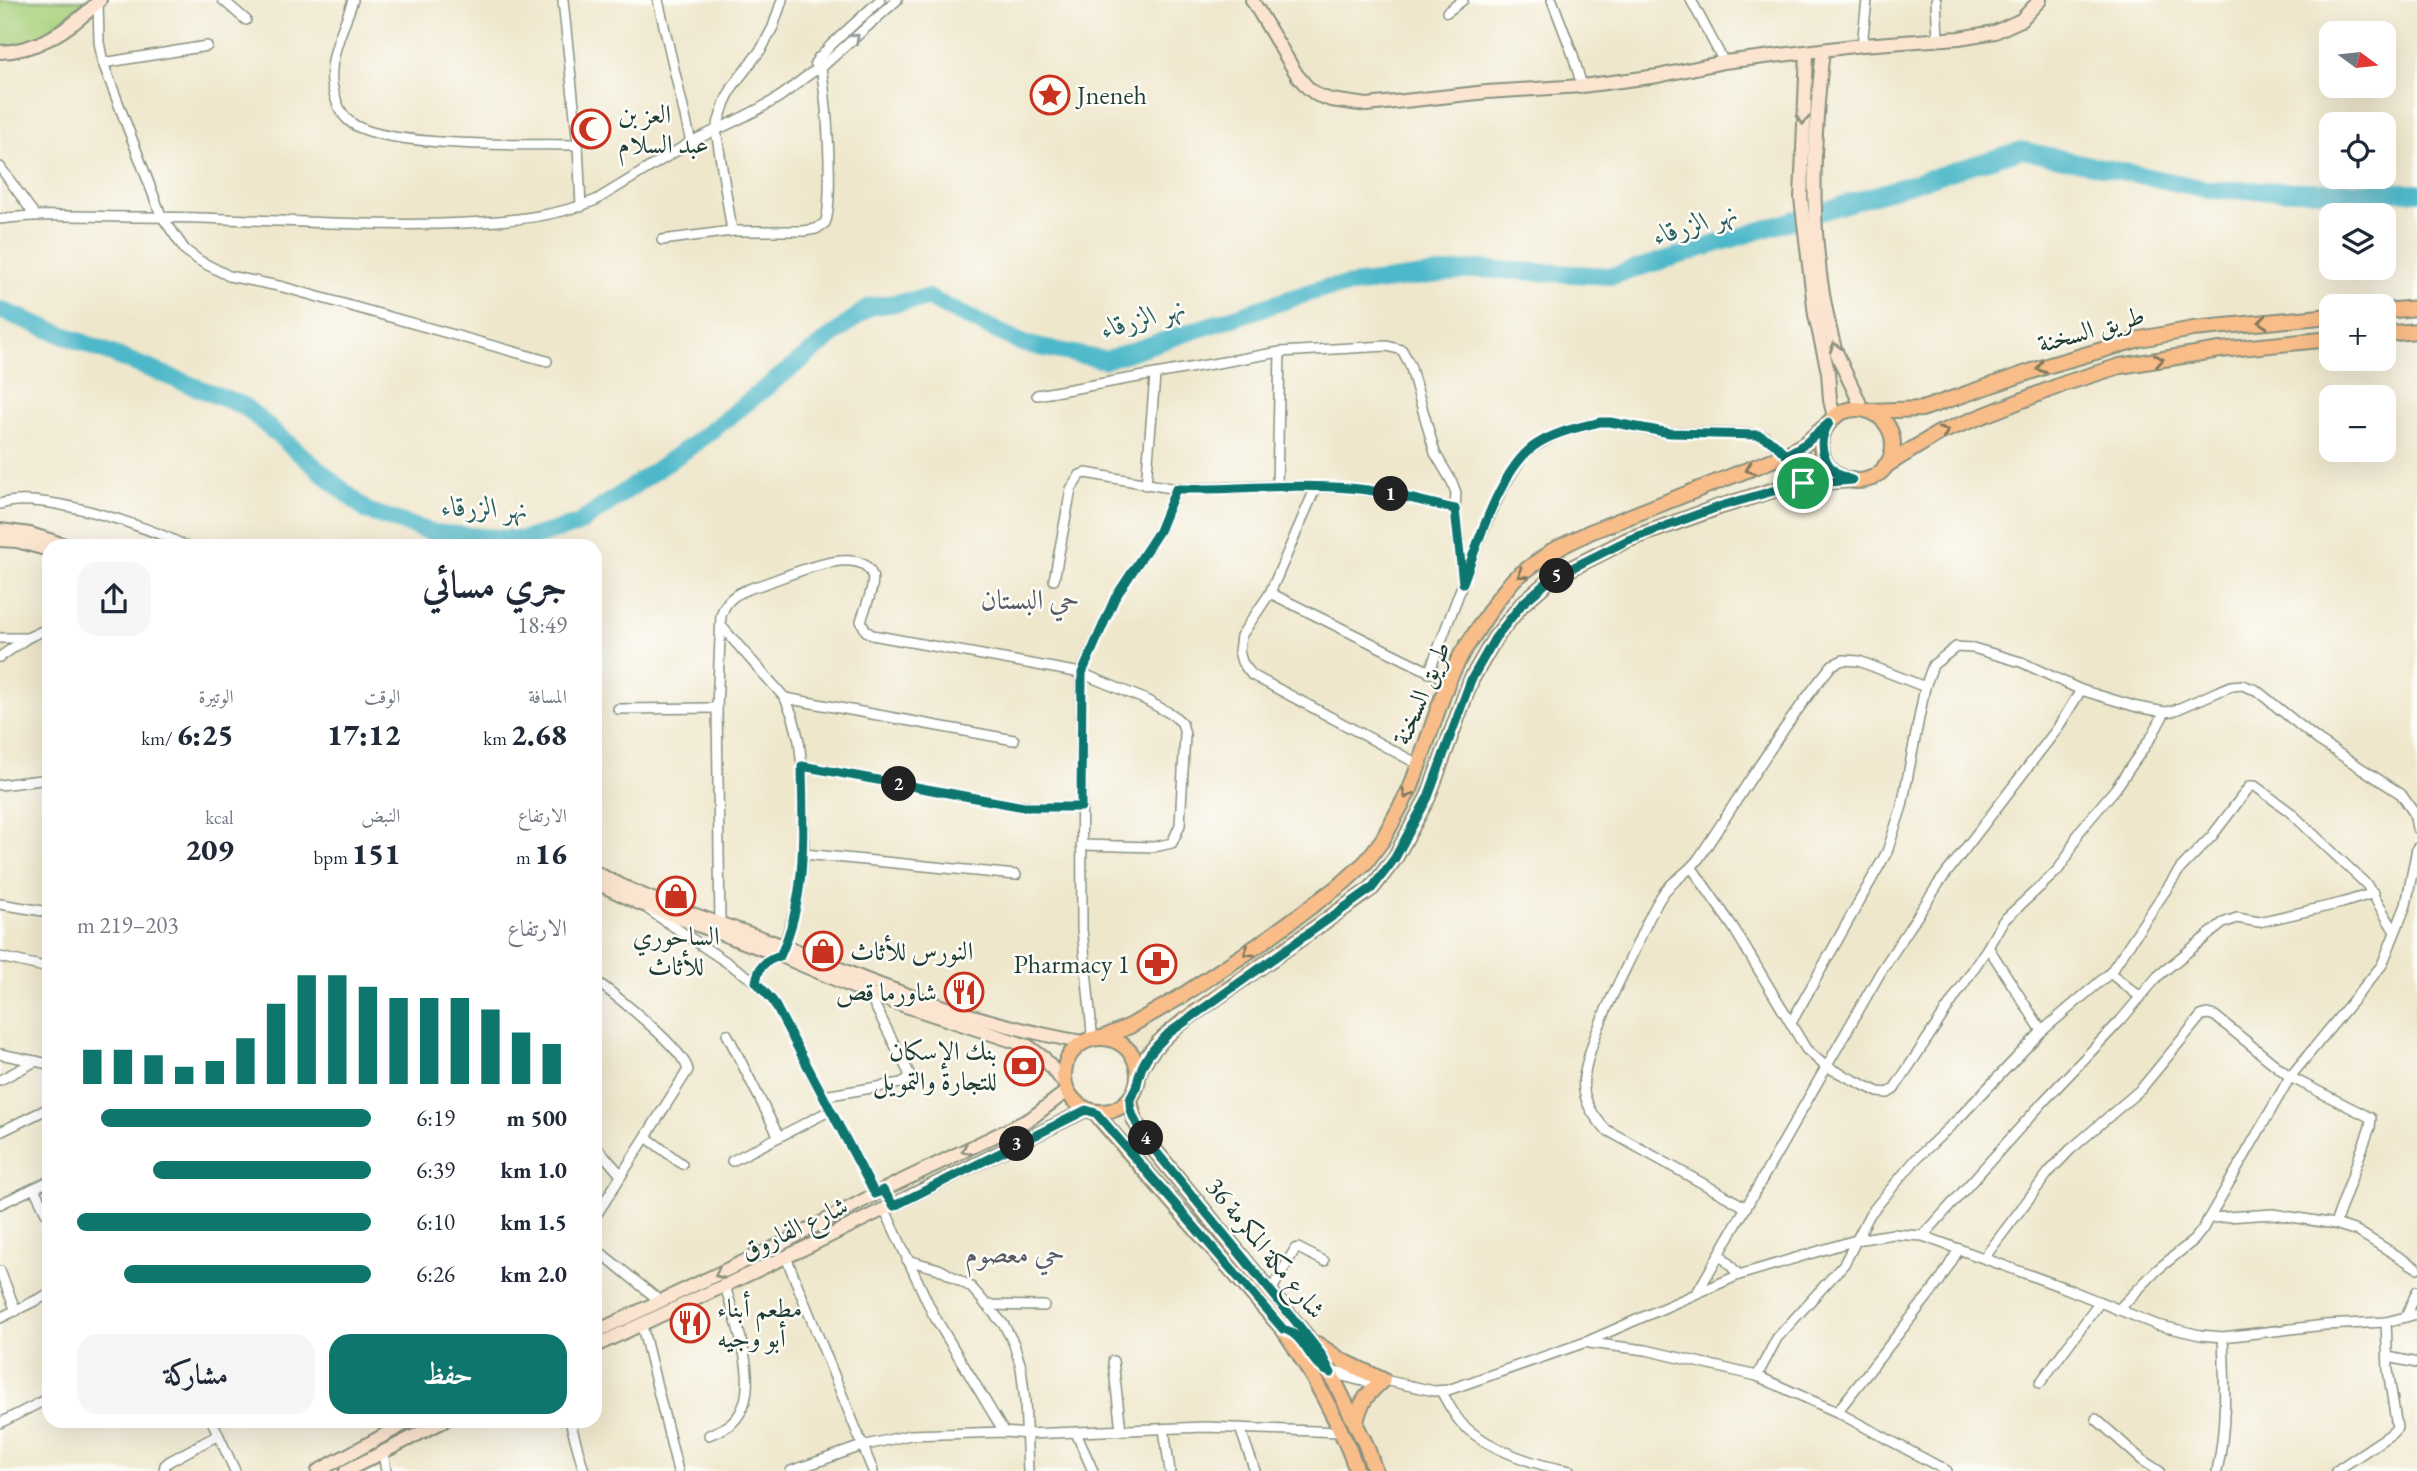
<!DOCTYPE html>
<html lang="ar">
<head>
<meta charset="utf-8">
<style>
  body { margin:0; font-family:"EB Garamond",Amiri,serif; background:#f6f6f7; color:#1f2937; direction:rtl; height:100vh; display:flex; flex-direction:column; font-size:26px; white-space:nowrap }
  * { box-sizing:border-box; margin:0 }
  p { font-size:23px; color:#747a83 }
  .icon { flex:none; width:38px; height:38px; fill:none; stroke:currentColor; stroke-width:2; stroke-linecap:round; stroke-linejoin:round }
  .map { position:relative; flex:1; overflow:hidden; direction:ltr }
  .side { position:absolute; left:42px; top:539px; width:560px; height:889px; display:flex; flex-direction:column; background:#fff; border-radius:21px; box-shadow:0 7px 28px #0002; direction:rtl }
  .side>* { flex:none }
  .needle { width:46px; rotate:105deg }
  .tools { position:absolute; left:2319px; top:21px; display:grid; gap:14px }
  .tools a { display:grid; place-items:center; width:77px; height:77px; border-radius:14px; background:#fff; box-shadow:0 7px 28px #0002; font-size:35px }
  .pin { position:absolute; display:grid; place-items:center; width:60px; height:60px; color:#fff; margin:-30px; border:4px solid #fff; border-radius:50%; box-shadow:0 2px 7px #0007 }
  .km { position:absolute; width:35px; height:35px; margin:-18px; border-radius:50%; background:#222; color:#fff; font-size:19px; line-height:35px; text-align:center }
  .round { display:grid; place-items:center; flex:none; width:74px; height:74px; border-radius:21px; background:#f6f6f7 }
  .overview { display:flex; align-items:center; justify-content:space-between; height:119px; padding:0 35px }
  h1 { font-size:38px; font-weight:800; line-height:52px }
  .stats { display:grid; grid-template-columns:repeat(3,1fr); gap:10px; height:119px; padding:7px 35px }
  .stats div { display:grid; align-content:center }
  .stats b { font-size:30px; font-weight:800 }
  .stats small { font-size:19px; font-weight:400 }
  .stats p { font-size:19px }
  .chart { height:196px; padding:14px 35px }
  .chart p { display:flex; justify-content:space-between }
  .chart svg { width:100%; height:126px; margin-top:7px; stroke:#0f766e; stroke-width:6 }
  .cta { display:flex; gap:14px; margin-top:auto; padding:14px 35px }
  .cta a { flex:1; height:80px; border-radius:21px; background:#0f766e; color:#fff; font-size:28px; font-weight:800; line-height:80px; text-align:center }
  .cta a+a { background:#f6f6f7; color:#1f2937 }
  ul { padding:0 35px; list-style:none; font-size:23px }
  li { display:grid; grid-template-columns:112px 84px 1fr; align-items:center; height:52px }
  li i { height:18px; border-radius:9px; background:#0f766e }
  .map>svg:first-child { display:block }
</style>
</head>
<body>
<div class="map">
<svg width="2417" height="1471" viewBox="0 0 2417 1471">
  <rect width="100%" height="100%" fill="#fdfcf7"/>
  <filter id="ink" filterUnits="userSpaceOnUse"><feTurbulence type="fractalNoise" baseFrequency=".0143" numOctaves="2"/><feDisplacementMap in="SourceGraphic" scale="14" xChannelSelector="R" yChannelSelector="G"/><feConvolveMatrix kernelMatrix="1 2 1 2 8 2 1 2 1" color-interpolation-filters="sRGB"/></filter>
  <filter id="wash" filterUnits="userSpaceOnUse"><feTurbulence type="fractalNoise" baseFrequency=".00686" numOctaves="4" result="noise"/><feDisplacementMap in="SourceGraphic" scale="28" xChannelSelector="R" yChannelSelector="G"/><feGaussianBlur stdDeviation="1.57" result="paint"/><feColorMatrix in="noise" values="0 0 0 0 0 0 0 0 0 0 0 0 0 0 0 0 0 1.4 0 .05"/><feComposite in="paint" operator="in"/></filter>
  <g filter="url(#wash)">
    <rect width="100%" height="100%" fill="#efe7cc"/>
    <polygon fill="#a7d07c" stroke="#638658" stroke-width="2" points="0,0 86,0 34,43 0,49"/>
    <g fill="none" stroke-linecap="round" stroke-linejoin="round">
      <polyline stroke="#4db8c9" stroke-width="18" points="0,310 244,406 367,511 434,533 522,540 578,524 694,444 869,307 928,298 1024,344 1105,360 1320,289 1479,269 1612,276 2021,150 2210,190 2417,192"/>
    </g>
  </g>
  <g filter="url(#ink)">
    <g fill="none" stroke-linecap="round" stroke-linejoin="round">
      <defs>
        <g id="street">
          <polyline points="223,0 246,20"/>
          <path d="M353 0C345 25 329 55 332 83 334 96 339 112 349 121 379 149 533 144 578 145"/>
          <polyline points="563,0 578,145 581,207"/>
          <path d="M658 0 691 142C719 128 749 116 776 99 793 89 804 75 822 67L897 0"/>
          <polyline points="1552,0 1573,55 1582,86"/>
          <polyline points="1691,0 1724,62"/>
          <polyline points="1936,0 1938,39"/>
          <polyline points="98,3 99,42 103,63 161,215 185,250 200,261 229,276 283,287 547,361"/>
          <polyline points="1447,12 1463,0"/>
          <polyline points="1862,45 1867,0"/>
          <polyline points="103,63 207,46"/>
          <polyline points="815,63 831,45 880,0"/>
          <polyline points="0,167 34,214"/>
          <path d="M0 219C43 213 84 217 127 217 231 216 336 227 440 224 492 222 548 220 596 200L691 142"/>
          <polyline points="732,231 716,130 725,102 733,86 762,48 773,27 782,0"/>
          <path d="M662 240 732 231H804L816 229 825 223C834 205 827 78 818 58"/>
          <polyline points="1037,395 1280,352 1387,346 1402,350 1410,365 1435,453 1452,482 1456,493 1455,509 1463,583 1429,673"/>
          <polyline points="1146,485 1155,376"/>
          <polyline points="1277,486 1280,352"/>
          <polyline points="1316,487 1270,593 1241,636 1239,651 1242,662 1252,675 1418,764"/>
          <path d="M0 504C39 490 149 526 185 546"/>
          <polyline points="1054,580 1071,489 1080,475 1086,473 1176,489 1277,486 1351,488 1399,496 1455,509"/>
          <polyline points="1464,581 1482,533 1503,487 1523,456 1532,448 1556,434 1599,422 1610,422 1659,432 1750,434 1766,437 1785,455"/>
          <polyline points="1270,593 1448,681"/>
          <path d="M722 627 785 698 793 717 799 741 802 766 804 854 798 899 781 956C766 961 759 965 756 982"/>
          <polyline points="0,638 26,638"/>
          <polyline points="0,657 27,638 49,628"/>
          <polyline points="785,698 1014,740"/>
          <polyline points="618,709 717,708"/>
          <polyline points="802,766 1024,807 1081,807"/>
          <polyline points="0,785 49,779"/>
          <polyline points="804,854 1016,875"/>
          <polyline points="1692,868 1733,927 1806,1049 1825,1066 1878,1092 1888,1093 1894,1089 1988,947 2003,921 2058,870 2068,855 2079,832 2116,788 2152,736 2165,712"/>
          <polyline points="0,904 49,912"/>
          <polyline points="649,910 756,982 773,1001 875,1194"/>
          <path d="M720 924 717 708 721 616C723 609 727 602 732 598 742 589 760 586 772 581 792 574 861 543 872 575 876 584 864 611 861 621L866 631 872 635 1081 673 1144 699 1173 715 1182 723 1185 735 1180 825 1172 843 1154 847 1081 845"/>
          <polyline points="1988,947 2042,1031"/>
          <polyline points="0,957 49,968"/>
          <polyline points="2110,973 2139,996"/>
          <path d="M595 980C615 995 684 1049 688 1070L595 1217"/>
          <polyline points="1791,1023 1887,852 1902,806 1925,687 1933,665 1956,647 1973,648 2021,662 2081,690 2137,707 2165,712 2173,711 2231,686 2242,685 2256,690 2318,740 2401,794 2414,813 2417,828"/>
          <polyline points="727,1034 779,1137"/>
          <polyline points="1089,1039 1092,1032 1082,929 1081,673 1115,598 1159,531 1176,489"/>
          <polyline points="0,1054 49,1064"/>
          <polyline points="0,1080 36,1061"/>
          <polyline points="824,1096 901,1083 908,1079 909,1073 869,994"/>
          <polyline points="0,1132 49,1108"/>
          <polyline points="646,1137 682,1164"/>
          <polyline points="595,1145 621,1175"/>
          <polyline points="732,1161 831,1110"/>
          <polyline points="34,1188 49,1219"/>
          <polyline points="0,1204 49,1181"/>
          <path d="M1745 1207 1605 1129C1592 1114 1581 1098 1584 1077 1591 1035 1615 991 1633 953 1643 932 1651 910 1665 891 1675 879 1690 871 1699 858 1742 793 1783 725 1832 665L1843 660 1859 661 1925 687"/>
          <polyline points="885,1210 933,1314 1004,1432"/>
          <polyline points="2211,1218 2273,1214 2335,1224 2357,1231 2417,1268"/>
          <polyline points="1923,1236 2044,1101 2121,1020 2158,976 2223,923 2237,918 2259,922 2342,903 2374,893"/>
          <polyline points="595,1248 660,1301"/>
          <polyline points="1720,1254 1739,1275"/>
          <polyline points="786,1257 873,1471"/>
          <polyline points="1984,1258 2049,1172 2070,1150 2141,1089 2201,1016 2207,1014 2215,1016 2290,1077 2371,1118 2370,1127 2335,1224"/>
          <polyline points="907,1260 939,1269 971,1287 1004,1325 1014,1344 1021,1367 1025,1401 1028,1471"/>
          <polyline points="0,1271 16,1311"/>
          <polyline points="1271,1291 1295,1249 1298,1248 1324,1261"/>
          <polyline points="1697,1293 1880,973 1939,883 2057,729 2081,690"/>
          <polyline points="986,1305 1044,1306"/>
          <polyline points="2118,1310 2157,1270 2194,1240 2202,1230 2290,1077 2382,965 2406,905 2417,848"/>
          <polyline points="2406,1317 2417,1291"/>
          <polyline points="0,1318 49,1294"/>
          <polyline points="642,1326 678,1471"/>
          <polyline points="1589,1343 1646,1350 1757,1376 1837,1412 1947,1471"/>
          <polyline points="2388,1357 2417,1363"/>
          <polyline points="1113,1361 1121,1430"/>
          <polyline points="1331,1373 1341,1372 1363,1374"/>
          <polyline points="1331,1373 1366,1382 1382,1381"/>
          <polyline points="1757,1376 1777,1338 1844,1264 1870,1214 1916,1159 1958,1119 2042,1031 2110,973 2180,869 2212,836 2250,786 2255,786 2290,812 2367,885 2395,932"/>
          <polyline points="1379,1379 1434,1391 1448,1390 1586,1342 1739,1275 1856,1240 1893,1234 1923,1236 2065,1288 2157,1325 2200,1335 2223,1337 2325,1325 2386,1322 2417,1314"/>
          <polyline points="2040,1383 2100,1302"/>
          <path d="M1441 1391C1448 1403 1455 1418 1465 1427 1493 1451 1535 1465 1570 1471"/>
          <polyline points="1837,1412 1939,1282 1959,1249"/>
          <polyline points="2096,1419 2142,1460 2159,1471"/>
          <polyline points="212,1421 235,1471"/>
          <polyline points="570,1421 584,1471"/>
          <polyline points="0,1423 49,1398"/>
          <polyline points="1240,1428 1255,1471"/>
          <polyline points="1164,1429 1170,1471"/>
          <polyline points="1076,1433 1093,1471"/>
          <path d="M709 1435C717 1431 727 1428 733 1422 765 1391 735 1321 725 1286"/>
          <polyline points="383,1453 386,1471"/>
          <polyline points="164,1471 165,1465 170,1461 218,1435"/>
          <polyline points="791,1471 862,1446 910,1435 1004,1432 1027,1434 1205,1427 1340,1432"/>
          <path d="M2217 1471C2227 1427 2225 1382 2223 1337"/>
          <polyline points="2336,1471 2391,1434 2397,1428 2388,1370 2386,1322"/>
        </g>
        <g id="secondary">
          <polyline points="1252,0 1297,75 1308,88 1317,95 1331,100 1367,105 1487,92 1582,86 1658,76 1724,62 1862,45 1959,38 1995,32 2021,20 2040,0"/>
          <path d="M1823 50C1812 148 1808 249 1834 345 1841 368 1854 387 1862 409"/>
          <path d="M0 52C40 51 73 27 100 0"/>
          <polyline points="1807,52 1801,198 1815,315 1828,372 1830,400 1834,417"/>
          <polyline points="0,530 30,534 68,546"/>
          <polyline points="0,540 17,541 49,550"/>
          <path d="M595 872C654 905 720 922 784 946 812 956 839 969 867 980 938 1007 1008 1029 1082 1042"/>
          <polyline points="595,882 641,904 781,956 869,994 1028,1046 1044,1058 1064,1083"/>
          <polyline points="595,1332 781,1244 883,1190 1030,1119 1067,1091"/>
          <polyline points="595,1346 807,1247 1086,1110"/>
          <polyline points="318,1471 410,1421"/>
          <polyline points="346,1471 444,1421"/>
        </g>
        <g id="primary">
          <polyline points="2384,311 2417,308"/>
          <polyline points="2384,334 2417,331"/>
          <circle cx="1857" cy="445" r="36"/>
          <polyline points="1869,411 1922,409 2050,365 2140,339 2193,329 2331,316"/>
          <polyline points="1885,466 1939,433 2066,383 2120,366 2220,350 2331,339"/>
          <circle cx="1101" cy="1075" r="37"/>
          <polyline points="1102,1038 1130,1026 1177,999 1257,946 1343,883 1366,862 1383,839 1411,787 1448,681 1462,653 1497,600 1514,579 1552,551 1590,532 1785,455 1806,443 1829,423"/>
          <path d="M1138 1074C1147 1051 1166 1035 1185 1020L1372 888 1395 858 1428 797 1471 680 1495 638 1522 604 1552 578 1627 540 1719 507 1793 484 1852 480"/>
          <polyline points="1130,1099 1134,1119 1144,1137 1321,1354 1366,1445 1375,1471"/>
          <path d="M1095 1113 1283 1329C1309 1367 1342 1427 1357 1471"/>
          <path d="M1317 1344 1341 1360 1383 1380C1368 1393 1359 1403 1356 1424"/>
        </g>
      </defs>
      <use href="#street" stroke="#879280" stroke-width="12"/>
      <use href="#secondary" stroke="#879280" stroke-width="16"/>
      <use href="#primary" stroke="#879280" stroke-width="18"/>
      <use href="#street" stroke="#fff" stroke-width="9"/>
      <use href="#secondary" stroke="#fce5d0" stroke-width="12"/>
      <use href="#primary" stroke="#f8bd89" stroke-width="14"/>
    </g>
    <defs><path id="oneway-chevron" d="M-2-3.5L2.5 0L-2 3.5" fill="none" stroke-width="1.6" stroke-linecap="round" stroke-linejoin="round" transform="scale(1.75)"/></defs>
    <use stroke="#8f9e9a" href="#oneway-chevron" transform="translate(855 38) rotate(-42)"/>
    <g stroke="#8e9182">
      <use href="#oneway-chevron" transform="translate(1803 120) rotate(93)"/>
      <use href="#oneway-chevron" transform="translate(1835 347) rotate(-106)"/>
      <use href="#oneway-chevron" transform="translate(966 1150) rotate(154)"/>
      <use href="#oneway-chevron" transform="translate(719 1274) rotate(155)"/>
    </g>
    <g stroke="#81775a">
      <use href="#oneway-chevron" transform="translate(2263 322) rotate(175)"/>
      <use href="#oneway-chevron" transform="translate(2159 360) rotate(-10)"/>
      <use href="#oneway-chevron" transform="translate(2041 368) rotate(161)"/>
      <use href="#oneway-chevron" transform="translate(1944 432) rotate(-24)"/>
      <use href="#oneway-chevron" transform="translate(1750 469) rotate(158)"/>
      <use href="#oneway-chevron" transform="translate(1522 574) rotate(142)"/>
      <use href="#oneway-chevron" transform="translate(1407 794) rotate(114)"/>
      <use href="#oneway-chevron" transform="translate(1248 952) rotate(146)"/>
    </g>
  </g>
  <g fill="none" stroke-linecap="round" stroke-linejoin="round" filter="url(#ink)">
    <defs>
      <path id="route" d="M1600 422H1610L1670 433 1759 435 1774 443 1786 455 1806 443 1829 423C1814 446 1825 473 1852 480L1793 485 1718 507 1628 540 1552 578 1522 604 1495 638 1471 680 1428 797 1395 858 1372 888 1169 1033C1151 1051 1142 1059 1137 1084 1136 1090 1131 1095 1130 1100 1129 1113 1138 1126 1144 1137L1296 1322 1321 1354 1331 1373C1308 1365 1307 1335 1283 1329L1096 1113 1086 1110 894 1206 883 1190 875 1194 773 1001 756 982C759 965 765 961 780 956 808 896 803 830 802 766L1024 807H1081L1082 673 1115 598 1159 531 1176 489C1234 490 1292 483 1349 488 1385 491 1420 501 1455 509L1463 583C1477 545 1500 470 1534 446 1554 432 1577 428 1600 422Z"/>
    </defs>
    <use href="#route" stroke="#fff" stroke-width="14"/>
    <use href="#route" stroke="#0f766e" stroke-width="9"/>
  </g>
  <defs>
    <symbol id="sight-ring" viewBox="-11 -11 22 22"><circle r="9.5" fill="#fdfcf7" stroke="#c8321e" stroke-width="1.5"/><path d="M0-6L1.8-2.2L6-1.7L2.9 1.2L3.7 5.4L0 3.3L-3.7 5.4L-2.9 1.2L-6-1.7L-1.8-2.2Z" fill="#c8321e"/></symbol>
    <symbol id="mosque-ring" viewBox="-11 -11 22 22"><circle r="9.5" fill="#fdfcf7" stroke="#c8321e" stroke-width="1.5"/><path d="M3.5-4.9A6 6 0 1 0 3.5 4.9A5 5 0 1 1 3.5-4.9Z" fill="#c8321e"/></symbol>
    <symbol id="shop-ring" viewBox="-11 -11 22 22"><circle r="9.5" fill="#fdfcf7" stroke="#c8321e" stroke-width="1.5"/><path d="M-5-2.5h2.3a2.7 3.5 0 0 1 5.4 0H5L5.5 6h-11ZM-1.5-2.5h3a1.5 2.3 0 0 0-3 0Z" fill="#c8321e"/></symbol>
    <symbol id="pharmacy-ring" viewBox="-11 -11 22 22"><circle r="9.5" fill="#fdfcf7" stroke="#c8321e" stroke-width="1.5"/><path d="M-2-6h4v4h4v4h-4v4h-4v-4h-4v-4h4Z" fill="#c8321e"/></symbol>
    <symbol id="restaurant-ring" viewBox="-11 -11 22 22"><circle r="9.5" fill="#fdfcf7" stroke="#c8321e" stroke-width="1.5"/><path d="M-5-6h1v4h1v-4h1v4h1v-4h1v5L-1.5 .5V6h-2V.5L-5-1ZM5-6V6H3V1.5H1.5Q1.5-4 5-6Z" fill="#c8321e"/></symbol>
    <symbol id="bank-ring" viewBox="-11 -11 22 22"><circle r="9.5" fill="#fdfcf7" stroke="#c8321e" stroke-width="1.5"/><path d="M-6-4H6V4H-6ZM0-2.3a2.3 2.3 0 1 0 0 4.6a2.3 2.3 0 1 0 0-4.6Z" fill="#c8321e"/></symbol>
  </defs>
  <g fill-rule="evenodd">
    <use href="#sight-ring" x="1028" y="73" width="44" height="44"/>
    <use href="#mosque-ring" x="569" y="107" width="44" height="44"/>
    <use href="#shop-ring" x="654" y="874" width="44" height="44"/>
    <use href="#shop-ring" x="801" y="929" width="44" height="44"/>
    <use href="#pharmacy-ring" x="1135" y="942" width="44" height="44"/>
    <use href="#restaurant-ring" x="942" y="970" width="44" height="44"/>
    <use href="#bank-ring" x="1002" y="1044" width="44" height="44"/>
    <use href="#restaurant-ring" x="668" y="1301" width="44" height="44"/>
  </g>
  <g text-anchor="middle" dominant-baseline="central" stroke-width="5" stroke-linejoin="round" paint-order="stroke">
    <g font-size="26" fill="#1f3d34" stroke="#fdfcf7" text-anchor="start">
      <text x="1077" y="95">Jneneh</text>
      <text x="618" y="114">العز بن<tspan x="618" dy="30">عبد السلام</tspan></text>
      <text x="676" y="936" text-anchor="middle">الساحوري<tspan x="676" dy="30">للأثاث</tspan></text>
      <text x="850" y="951">النورس للأثاث</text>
      <text x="1130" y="964" text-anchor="end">Pharmacy 1</text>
      <text x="937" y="992" text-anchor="end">شاورما قص</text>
      <text x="997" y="1051" text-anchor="end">بنك الإسكان<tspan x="997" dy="30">للتجارة والتمويل</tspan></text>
      <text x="717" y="1308">مطعم أبناء<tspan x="717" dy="30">أبو وجيه</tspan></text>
    </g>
    <g font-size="26" fill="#1f3d34" stroke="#fdfcf7">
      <text transform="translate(2091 329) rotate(-16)">طريق السخنة</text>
      <text transform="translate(1421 693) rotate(-67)">طريق السخنة</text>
      <text transform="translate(794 1228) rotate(-25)">شارع الفاروق</text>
      <text transform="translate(1266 1248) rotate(51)">شارع مكة المكرمة 36</text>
    </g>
    <g font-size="28" font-style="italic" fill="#2d6261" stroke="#fdfcf7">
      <text transform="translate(1695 223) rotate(-17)">نهر الزرقاء</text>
      <text transform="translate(1143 317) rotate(-16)">نهر الزرقاء</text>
      <text transform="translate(485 507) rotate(2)">نهر الزرقاء</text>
    </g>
    <g font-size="28" fill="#575c66" stroke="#fdfcf7">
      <text x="1030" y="599">حي البستان</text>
      <text x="1015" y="1253">حي معصوم</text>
    </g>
  </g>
</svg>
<div class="tools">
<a><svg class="needle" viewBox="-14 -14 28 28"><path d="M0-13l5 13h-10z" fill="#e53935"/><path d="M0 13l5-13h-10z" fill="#747a83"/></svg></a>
<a><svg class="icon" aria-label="locate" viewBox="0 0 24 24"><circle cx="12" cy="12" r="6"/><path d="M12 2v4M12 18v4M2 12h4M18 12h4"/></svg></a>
<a><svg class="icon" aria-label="layers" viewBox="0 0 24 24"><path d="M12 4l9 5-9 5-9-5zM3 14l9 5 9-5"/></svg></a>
<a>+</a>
<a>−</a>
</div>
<div class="pin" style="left:1803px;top:483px;background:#1e9e55"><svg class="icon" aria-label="arrive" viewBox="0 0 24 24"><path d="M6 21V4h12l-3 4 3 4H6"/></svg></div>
<b class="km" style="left:1391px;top:494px">1</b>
<b class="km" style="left:899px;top:784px">2</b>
<b class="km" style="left:1017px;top:1144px">3</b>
<b class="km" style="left:1146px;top:1138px">4</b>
<b class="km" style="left:1557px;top:576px">5</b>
<section class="side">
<div class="overview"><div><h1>جري مسائي</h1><p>18:49</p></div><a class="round"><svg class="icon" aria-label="share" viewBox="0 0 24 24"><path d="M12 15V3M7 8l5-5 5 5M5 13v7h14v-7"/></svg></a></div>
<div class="stats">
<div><p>المسافة</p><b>2.68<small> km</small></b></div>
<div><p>الوقت</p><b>17:12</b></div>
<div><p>الوتيرة</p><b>6:25<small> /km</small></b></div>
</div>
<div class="stats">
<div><p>الارتفاع</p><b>16<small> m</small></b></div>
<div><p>النبض</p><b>151<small> bpm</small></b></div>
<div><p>kcal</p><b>209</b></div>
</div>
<div class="chart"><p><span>الارتفاع</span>203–219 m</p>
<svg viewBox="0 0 160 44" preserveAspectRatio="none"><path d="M5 44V32M15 44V32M25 44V34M35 44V38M45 44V36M55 44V28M65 44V16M75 44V6M85 44V6M95 44V10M105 44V14M115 44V14M125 44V14M135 44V18M145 44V26M155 44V30"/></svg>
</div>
<ul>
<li><b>500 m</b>6:19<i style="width:92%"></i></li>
<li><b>1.0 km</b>6:39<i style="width:74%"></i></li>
<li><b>1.5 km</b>6:10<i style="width:100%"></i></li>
<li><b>2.0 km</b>6:26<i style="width:84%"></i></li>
</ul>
<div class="cta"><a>حفظ</a><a>مشاركة</a></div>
</section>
</div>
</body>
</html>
